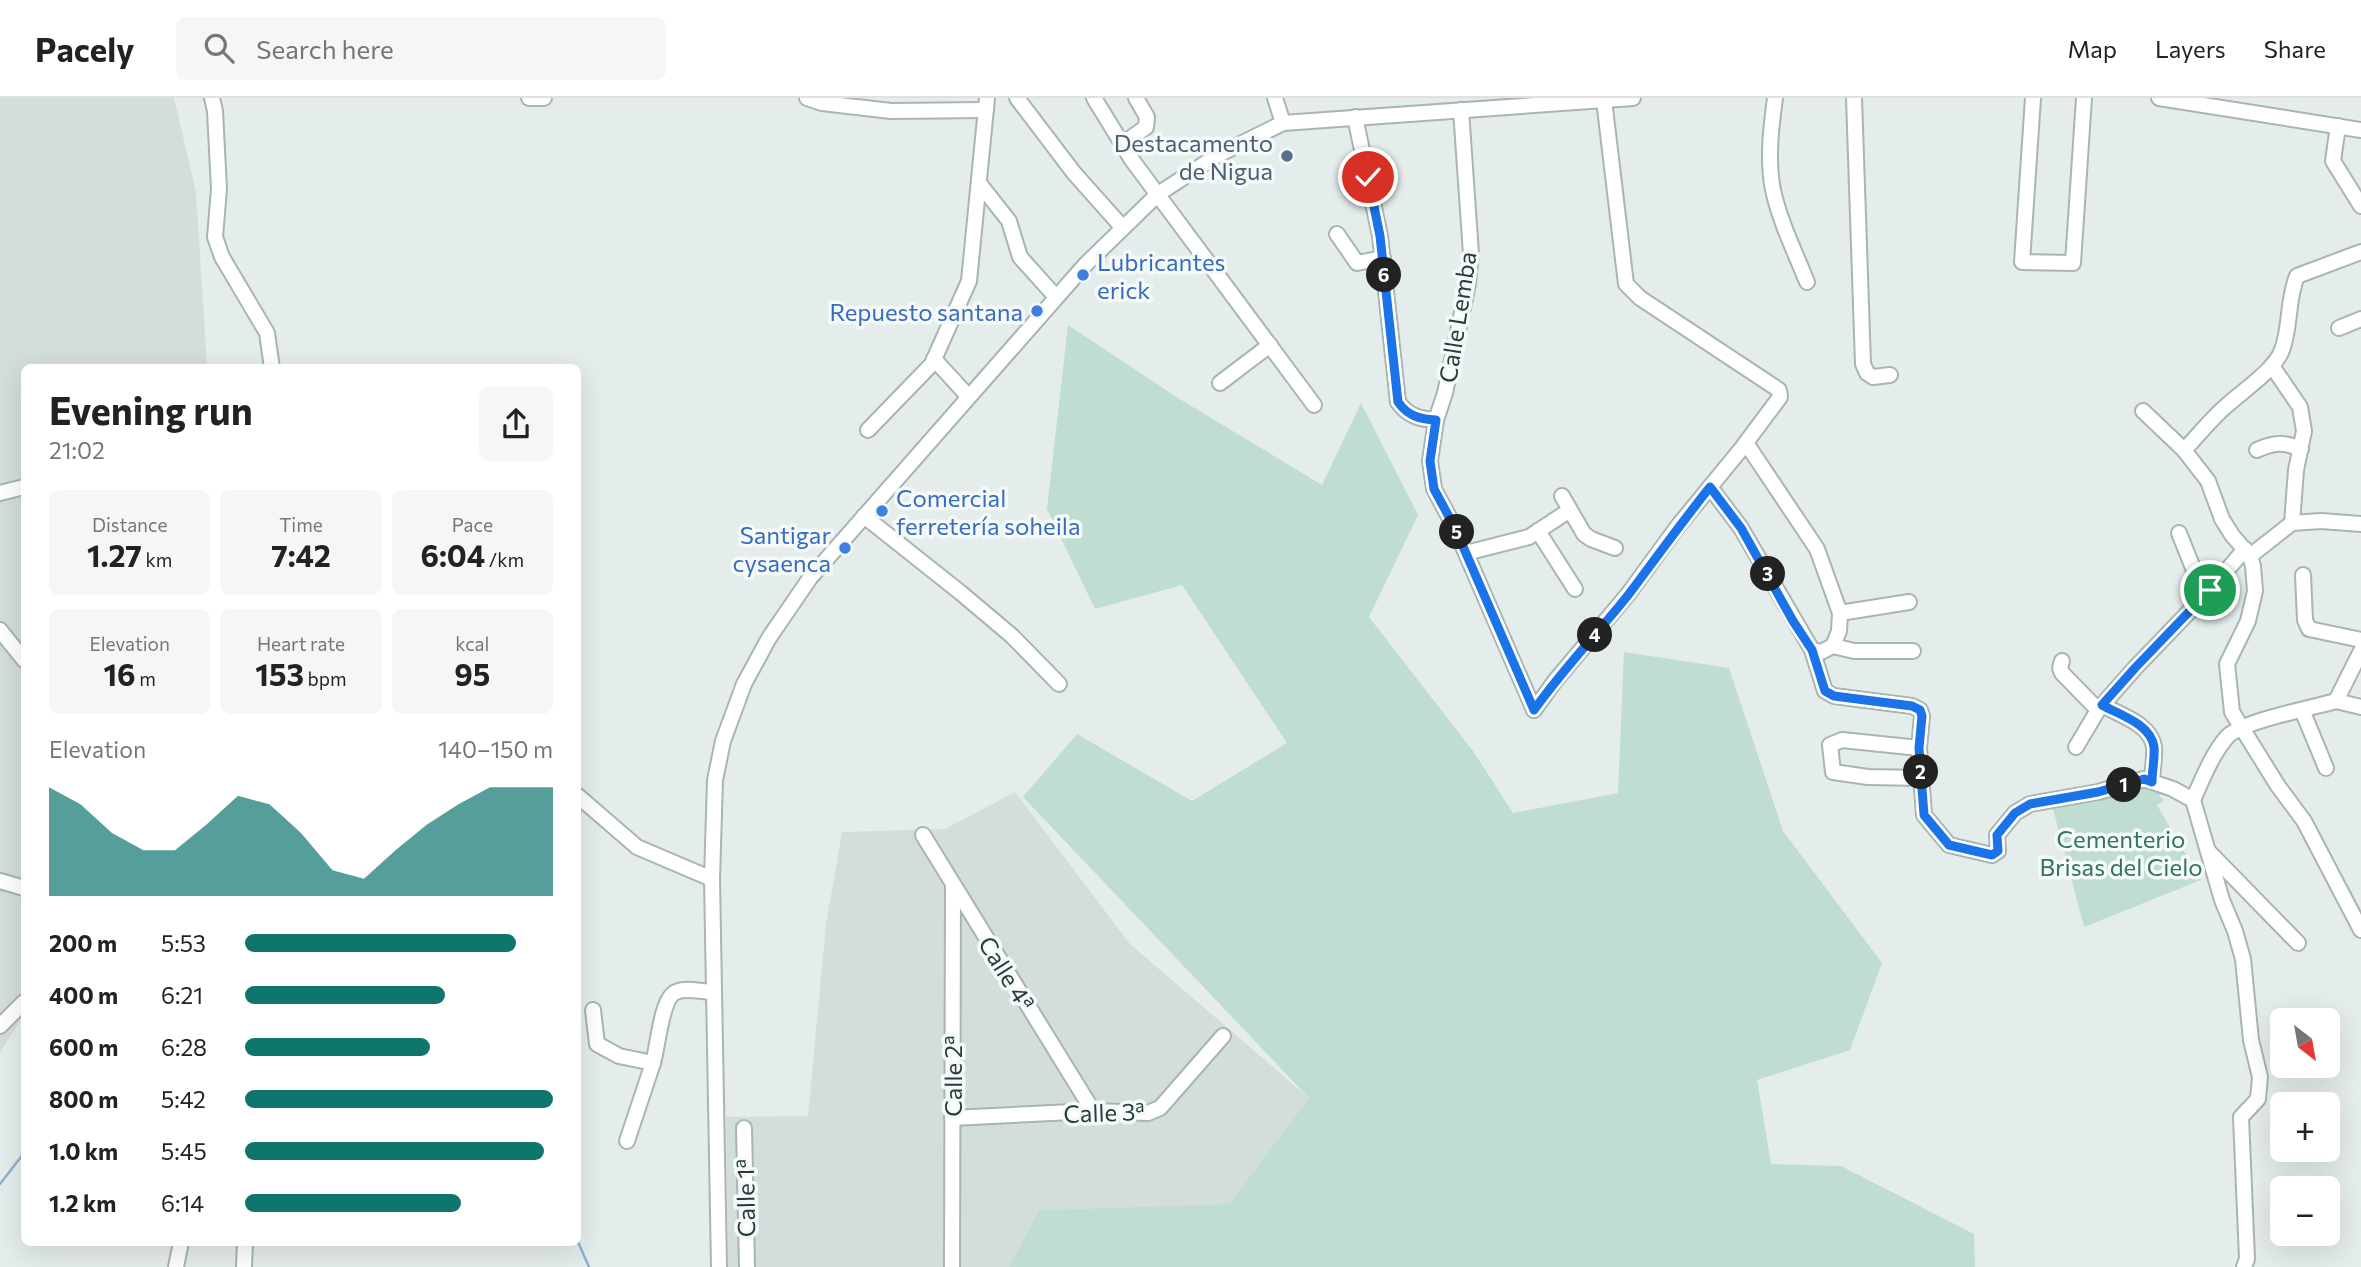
<!DOCTYPE html>
<html lang="en">
<head>
<meta charset="utf-8">
<style>
  body { margin:0; font-family:Commissioner,sans-serif; background:#f6f6f6; color:#222; height:100vh; display:flex; flex-direction:column; font-size:26px; white-space:nowrap }
  * { box-sizing:border-box; margin:0 }
  p { font-size:23px; color:#767676 }
  .icon { flex:none; width:38px; height:38px; fill:none; stroke:currentColor; stroke-width:2; stroke-linecap:round; stroke-linejoin:round }
  .map { position:relative; flex:1; overflow:hidden }
  .panel { position:absolute; left:21px; top:266px; width:560px; height:882px; display:flex; flex-direction:column; background:#fff; border-radius:10px; box-shadow:0 7px 28px #0002 }
  .panel>* { flex:none }
  .needle { width:46px; rotate:149deg }
  .controls { position:absolute; left:2270px; top:910px; display:grid; gap:14px }
  .controls a { display:grid; place-items:center; width:70px; height:70px; border-radius:10px; background:#fff; box-shadow:0 7px 28px #0002; font-size:35px }
  .pin { position:absolute; display:grid; place-items:center; width:60px; height:60px; color:#fff; margin:-30px; border:4px solid #fff; border-radius:50%; box-shadow:0 2px 7px #0007 }
  .km { position:absolute; width:35px; height:35px; margin:-18px; border-radius:50%; background:#222; color:#fff; font-size:19px; line-height:35px; text-align:center }
  .round { display:grid; place-items:center; flex:none; width:74px; height:74px; border-radius:10px; background:#f6f6f6 }
  .headline { display:flex; align-items:center; justify-content:space-between; height:119px; padding:0 28px }
  h1 { font-size:38px; font-weight:700; line-height:52px }
  .figures { display:grid; grid-template-columns:repeat(3,1fr); gap:10px; height:119px; padding:7px 28px }
  .figures div { display:grid; align-content:center; border-radius:10px; background:#f6f6f6; text-align:center }
  .figures b { font-size:30px; font-weight:700 }
  .figures small { font-size:19px; font-weight:400 }
  .figures p { font-size:19px }
  .chart { height:196px; padding:14px 28px }
  .chart p { display:flex; justify-content:space-between }
  .chart svg { width:100%; height:126px; margin-top:7px; fill:#0f766e; opacity:.7 }
  ul { padding:0 28px; list-style:none; font-size:23px }
  li { display:grid; grid-template-columns:112px 84px 1fr; align-items:center; height:52px }
  li i { height:18px; border-radius:9px; background:#0f766e }
  header { display:flex; align-items:center; gap:42px; box-sizing:border-box; height:98px; padding:0 35px; background:#fff; border-bottom:2px solid #e0e0e0 }
  header strong { font-size:33px }
  nav { display:flex; gap:38px; margin-inline-start:auto; font-size:24px }
  .search { width:490px; height:63px; background:#f6f6f6; display:flex; align-items:center; gap:18px; box-sizing:border-box; padding:0 24px; border-radius:10px; color:#767676; font-size:26px }
  .map>svg:first-child { display:block }
</style>
</head>
<body>
<header>
<strong>Pacely</strong>
<div class="search"><svg class="icon" aria-label="search" viewBox="0 0 24 24"><circle cx="10" cy="10" r="6"/><path d="M15 15l6 6"/></svg>Search here</div>
<nav><a>Map</a><a>Layers</a><a>Share</a></nav>
</header>
<div class="map">
<svg width="2361" height="1169" viewBox="0 0 2361 1169">
  <rect width="100%" height="100%" fill="#e5edec"/>
  <g fill="#d3dddc">
    <polygon points="0,0 174,0 196,94 207,269 24,270 24,917 0,954"/>
    <polygon points="1015,694 1130,846 1309,1000 1229,1106 1039,1112 1009,1169 728,1169 726,1019 808,1018 826,826 842,734 945,731"/>
  </g>
  <g fill="#bfddd1">
    <polygon points="1068,227 1178,300 1322,387 1361,305 1418,417 1369,519 1473,653 1513,715 1618,695 1624,554 1729,570 1783,733 1882,865 1850,952 1757,982 1771,1066 1841,1068 1974,1136 1975,1169 1009,1169 1039,1112 1229,1106 1309,1000 1023,699 1077,636 1192,703 1287,645 1182,487 1095,511 1047,411"/>
    <polygon points="2145,685 2162,695 2159,698 2164,702 2157,707 2201,782 2084,829 2053,711 2081,705 2079,700"/>
  </g>
  <g fill="none" stroke-linecap="round" stroke-linejoin="round">
    <g stroke="#90b1cf" stroke-width="2.5">
      <polyline points="0,1086 24,1055"/>
      <polyline points="578,1144 589,1169"/>
    </g>
    <defs>
      <g id="minor">
        <polyline points="212,0 215,13 219,91 215,139 222,159 267,235 272,270"/>
        <polyline points="529,0 544,0"/>
        <polyline points="807,0 822,5 891,13 986,12"/>
        <polyline points="1017,0 1074,75 1123,130"/>
        <polyline points="1094,0 1132,62 1314,307"/>
        <polyline points="1275,0 1283,25"/>
        <path d="M1775 0C1771 30 1767 62 1773 92 1780 124 1795 154 1807 184"/>
        <polyline points="1854,0 1863,266 1867,275 1873,279 1890,277"/>
        <polyline points="2033,0 2022,164 2073,165 2084,0"/>
        <polyline points="2159,0 2361,32"/>
        <polyline points="1461,12 1471,156 1468,186 1445,295 1436,322 1430,363 1434,391 1455,430 1534,612"/>
        <path d="M1355 19 1380 138 1398 304C1408 318 1419 321 1436 322"/>
        <polyline points="2338,28 2333,63 2361,108"/>
        <polyline points="1123,46 1146,29 1147,19 1136,0"/>
        <polyline points="979,85 1009,123 1020,159 1056,199"/>
        <polyline points="1337,136 1357,165 1383,160"/>
        <polyline points="2339,230 2361,221"/>
        <polyline points="934,261 968,298"/>
        <polyline points="2272,268 2300,309 2304,333 2296,372 2292,425"/>
        <polyline points="1220,285 1270,247"/>
        <polyline points="2143,313 2184,352 2208,383 2222,421 2232,437 2250,458 2253,468 2255,493 2248,523 2227,566 2232,614 2278,688 2304,723 2361,832"/>
        <polyline points="868,332 932,266 969,183 987,0"/>
        <path d="M2184 352C2198 338 2210 322 2225 309 2241 294 2275 272 2282 252 2291 228 2287 202 2297 178L2361 154"/>
        <path d="M2257 352C2274 344 2284 344 2301 351"/>
        <polyline points="1710,389 1741,430 1812,552 1821,554 1833,548 1839,533 1840,515 1817,451 1746,345"/>
        <polyline points="0,395 24,389"/>
        <polyline points="1562,398 1584,436 1591,441 1615,450"/>
        <polyline points="864,418 961,495 1012,538 1059,586"/>
        <polyline points="1538,433 1575,491"/>
        <polyline points="2179,435 2195,475 2210,492"/>
        <polyline points="1466,455 1529,439 1570,412"/>
        <polyline points="2250,458 2292,425 2321,423 2361,426"/>
        <polyline points="2303,477 2305,522 2309,531 2361,542"/>
        <polyline points="1840,515 1909,504"/>
        <polyline points="0,532 24,562"/>
        <polyline points="1833,548 1854,553 1913,553"/>
        <polyline points="1812,552 1825,593 1834,598 1912,608 1920,612 1922,618 1919,650 1924,717 1949,747 1992,757 1998,753 1997,737 2015,715 2030,706 2098,694 2144,681 2173,691 2193,702"/>
        <polyline points="2062,563 2060,570 2062,575 2098,612"/>
        <polyline points="2336,603 2361,609"/>
        <path d="M2102 607C2120 617 2151 626 2154 649 2155 660 2152 673 2152 683"/>
        <polyline points="1534,612 1555,583 1629,495 1678,428 1742,350 1780,299 1779,292 1640,200 1626,186 1604,2"/>
        <polyline points="2302,612 2326,670"/>
        <polyline points="2076,649 2098,612 2135,570 2210,492 2245,451"/>
        <polyline points="1919,650 1842,642 1830,647 1833,674 1868,679 1921,680"/>
        <polyline points="578,698 637,749 712,781"/>
        <polyline points="923,737 1093,1013"/>
        <polyline points="2208,753 2298,845"/>
        <polyline points="0,783 24,790"/>
        <path d="M593 912 597 946 619 958 653 965C658 949 661 900 676 894 686 889 703 894 714 894"/>
        <polyline points="0,928 24,904"/>
        <polyline points="952,1020 1093,1013 1148,1015 1160,1010 1223,938"/>
        <polyline points="744,1030 747,1169"/>
        <polyline points="627,1043 653,965"/>
        <polyline points="176,1169 181,1144"/>
        <polyline points="244,1169 245,1144"/>
        <polyline points="719,1169 712,781 715,682 723,643 744,586 769,540 810,480 1085,167 1158,96 1218,57 1283,25 1633,0"/>
        <polyline points="952,1169 953,788"/>
        <path d="M2244 1169 2247 1161 2241 1019 2258 1001 2260 979 2251 942 2243 861 2235 833 2222 802 2193 702C2202 682 2212 656 2227 639 2242 623 2312 610 2336 603L2361 553"/>
      </g>
    </defs>
    <use href="#minor" stroke="#a8b5b4" stroke-width="18"/>
    <use href="#minor" stroke="#fff" stroke-width="14"/>
  </g>
  <g fill="none" stroke-linecap="round" stroke-linejoin="round">
    <defs>
      <path id="route" d="M1368 79 1380 138 1398 304C1408 318 1419 321 1436 322L1430 363 1434 391 1455 430 1534 612C1563 571 1598 535 1629 496 1656 460 1682 424 1710 389L1741 430 1793 523 1812 552 1825 593 1834 598 1912 608 1920 612 1922 618 1919 650 1924 717 1949 747 1992 757 1998 753 1997 737 2015 715 2030 706 2098 694 2144 681 2152 684C2152 673 2155 660 2154 649 2151 626 2120 617 2102 607L2135 570 2210 492"/>
    </defs>
    <use href="#route" stroke="#fff" stroke-width="14"/>
    <use href="#route" stroke="#1a73e8" stroke-width="9"/>
  </g>
  <circle fill="#5c6f8a" stroke="#f5faf9" stroke-width="2.5" cx="1287" cy="58" r="7"/>
  <g fill="#3f7fe0" stroke="#f5faf9" stroke-width="2.5">
    <circle cx="1083" cy="177" r="7"/>
    <circle cx="1037" cy="213" r="7"/>
    <circle cx="882" cy="413" r="7"/>
    <circle cx="845" cy="450" r="7"/>
  </g>
  <g text-anchor="middle" dominant-baseline="central" stroke-width="7" stroke-linejoin="round" paint-order="stroke">
    <g font-size="24" fill="#4e5e75" stroke="#f5faf9" text-anchor="end">
      <text x="1273" y="44">Destacamento<tspan x="1273" dy="28">de Nigua</tspan></text>
    </g>
    <g font-size="24" fill="#366cbe" stroke="#f5faf9" text-anchor="start">
      <text x="1097" y="163">Lubricantes<tspan x="1097" dy="28">erick</tspan></text>
      <text x="1023" y="213" text-anchor="end">Repuesto santana</text>
      <text x="896" y="399">Comercial<tspan x="896" dy="28">ferretería soheila</tspan></text>
      <text x="831" y="436" text-anchor="end">Santigar<tspan x="831" dy="28">cysaenca</tspan></text>
    </g>
    <g font-size="24" fill="#253d3e" stroke="#f5faf9">
      <text transform="translate(1457 219) rotate(-81)">Calle Lemba</text>
      <text transform="translate(1007 875) rotate(58)">Calle 4ª</text>
      <text transform="translate(952 978) rotate(-90)">Calle 2ª</text>
      <text transform="translate(1104 1014) rotate(-2)">Calle 3ª</text>
      <text transform="translate(745 1100) rotate(-91)">Calle 1ª</text>
    </g>
    <g font-size="24" fill="#31735f" stroke="#f5faf9">
      <text x="2121" y="740">Cementerio<tspan x="2121" dy="28">Brisas del Cielo</tspan></text>
    </g>
  </g>
</svg>
<div class="controls">
<a><svg class="needle" viewBox="-14 -14 28 28"><path d="M0-13l5 13h-10z" fill="#e53935"/><path d="M0 13l5-13h-10z" fill="#767676"/></svg></a>
<a>+</a>
<a>−</a>
</div>
<div class="pin" style="left:2210px;top:492px;background:#1e9e55"><svg class="icon" aria-label="arrive" viewBox="0 0 24 24"><path d="M6 21V4h12l-3 4 3 4H6"/></svg></div>
<div class="pin" style="left:1368px;top:79px;background:#d93025"><svg class="icon" aria-label="check" viewBox="0 0 24 24"><path d="M5 12l5 5 9-10"/></svg></div>
<b class="km" style="left:2124px;top:687px">1</b>
<b class="km" style="left:1921px;top:674px">2</b>
<b class="km" style="left:1768px;top:476px">3</b>
<b class="km" style="left:1595px;top:537px">4</b>
<b class="km" style="left:1457px;top:434px">5</b>
<b class="km" style="left:1384px;top:177px">6</b>
<section class="panel">
<div class="headline"><div><h1>Evening run</h1><p>21:02</p></div><a class="round"><svg class="icon" aria-label="share" viewBox="0 0 24 24"><path d="M12 15V3M7 8l5-5 5 5M5 13v7h14v-7"/></svg></a></div>
<div class="figures">
<div><p>Distance</p><b>1.27<small> km</small></b></div>
<div><p>Time</p><b>7:42</b></div>
<div><p>Pace</p><b>6:04<small> /km</small></b></div>
</div>
<div class="figures">
<div><p>Elevation</p><b>16<small> m</small></b></div>
<div><p>Heart rate</p><b>153<small> bpm</small></b></div>
<div><p>kcal</p><b>95</b></div>
</div>
<div class="chart"><p><span>Elevation</span>140–150 m</p>
<svg viewBox="0 0 160 44" preserveAspectRatio="none"><path d="M0 44V6L10 12L20 22L30 28L40 28L50 19L60 9L70 12L80 22L90 35L100 38L110 28L120 19L130 12L140 6L150 6L160 6V44z"/></svg>
</div>
<ul>
<li><b>200 m</b>5:53<i style="width:88%"></i></li>
<li><b>400 m</b>6:21<i style="width:65%"></i></li>
<li><b>600 m</b>6:28<i style="width:60%"></i></li>
<li><b>800 m</b>5:42<i style="width:100%"></i></li>
<li><b>1.0 km</b>5:45<i style="width:97%"></i></li>
<li><b>1.2 km</b>6:14<i style="width:70%"></i></li>
</ul>
</section>
</div>
</body>
</html>
